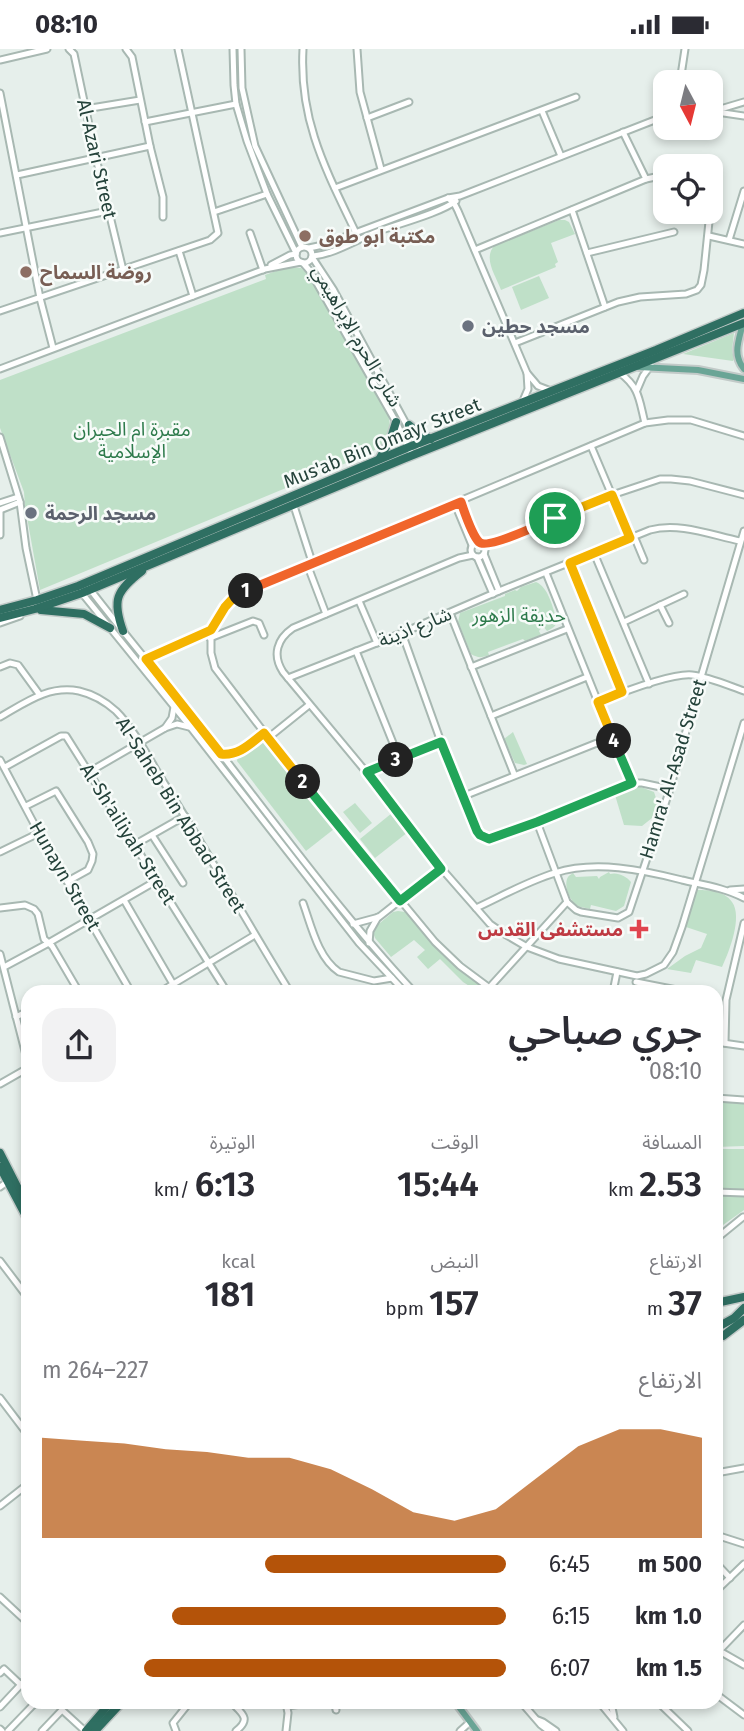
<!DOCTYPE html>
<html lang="ar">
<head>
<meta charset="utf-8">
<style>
  body { margin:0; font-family:"Fira Sans","Noto Sans Arabic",sans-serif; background:#f2f2f3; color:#2b2b33; direction:rtl; height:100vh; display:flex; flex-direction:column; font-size:26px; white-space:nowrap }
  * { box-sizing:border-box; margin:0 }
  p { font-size:23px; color:#7c7c81 }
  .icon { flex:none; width:38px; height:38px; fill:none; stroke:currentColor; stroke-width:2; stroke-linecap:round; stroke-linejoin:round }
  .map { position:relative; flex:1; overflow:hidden; direction:ltr }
  .panel { position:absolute; left:21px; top:936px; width:702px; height:724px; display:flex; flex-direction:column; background:#fff; border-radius:21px; box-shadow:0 4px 10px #0003; direction:rtl }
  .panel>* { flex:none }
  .needle { width:46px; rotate:173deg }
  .controls { position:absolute; left:653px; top:21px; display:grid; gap:14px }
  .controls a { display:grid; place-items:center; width:70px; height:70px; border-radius:14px; background:#fff; box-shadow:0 4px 10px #0003; font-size:35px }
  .pin { position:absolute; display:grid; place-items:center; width:60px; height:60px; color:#fff; margin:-30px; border:4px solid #fff; border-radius:50%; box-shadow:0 2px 7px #0007 }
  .km { position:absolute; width:35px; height:35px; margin:-18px; border-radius:50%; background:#222; color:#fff; font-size:19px; line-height:35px; text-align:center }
  .round { display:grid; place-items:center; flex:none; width:74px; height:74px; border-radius:21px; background:#f2f2f3 }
  .headline { display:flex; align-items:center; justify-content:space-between; height:119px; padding:0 21px }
  h1 { font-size:38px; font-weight:600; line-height:52px }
  .metrics { display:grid; grid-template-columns:repeat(3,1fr); gap:10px; height:119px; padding:7px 21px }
  .metrics div { display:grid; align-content:center }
  .metrics b { font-size:35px; font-weight:600 }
  .metrics small { font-size:19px; font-weight:400 }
  .metrics p { font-size:19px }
  .chart { height:196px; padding:14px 21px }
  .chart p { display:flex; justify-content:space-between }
  .chart svg { width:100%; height:126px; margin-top:7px; fill:#b45309; opacity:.7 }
  ul { padding:0 21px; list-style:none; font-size:23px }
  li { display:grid; grid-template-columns:112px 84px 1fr; align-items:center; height:52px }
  li i { height:18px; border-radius:9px; background:#b45309 }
  .status { display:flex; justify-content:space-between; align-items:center; height:49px; padding:0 35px; background:#fff; direction:ltr }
  .status svg { height:19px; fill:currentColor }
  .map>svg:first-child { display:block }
</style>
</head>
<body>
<div class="status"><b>08:10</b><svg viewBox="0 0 49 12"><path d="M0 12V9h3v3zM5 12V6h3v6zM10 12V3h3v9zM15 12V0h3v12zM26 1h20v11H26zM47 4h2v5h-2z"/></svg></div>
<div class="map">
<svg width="744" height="1682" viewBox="0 0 744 1682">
  <rect width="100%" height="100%" fill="#e6efeb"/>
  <g fill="#bfe0c8">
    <path d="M559 171H565L569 173 575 185 551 194 558 213 555 215 556 218 501 241C496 227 483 210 494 197Z"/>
    <path d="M287 218 301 219 310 227 388 366C397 396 373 402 351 412L40 541 25 457 24 443 0 379V331L266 230 265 226Z"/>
    <polygon points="539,227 549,249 521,261 512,238"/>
    <polygon points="734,284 732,301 734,310 733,312 683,305"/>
    <path d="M536 533C548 538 552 556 556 568 558 576 554 579 547 582L543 577 539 582 541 586 525 592 523 590 488 603 489 606C481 609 478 609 471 605L458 573 460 564 505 547V545L515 541 517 542 521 538Z"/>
    <polygon points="513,683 527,715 524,716 515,714 504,690"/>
    <polygon points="260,691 270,698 334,780 306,802 237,712 238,707"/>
    <polygon points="638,737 654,743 658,755 652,769 642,777 624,776 615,746"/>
    <polygon points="355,754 372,774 360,784 343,763"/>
    <polygon points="392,764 408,783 375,809 360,790"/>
    <path d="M609 823 610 825C618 823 626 827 631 833L624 857 616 862 591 856 590 860C588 859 579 858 578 857 570 853 563 836 568 828 569 826 572 825 573 824L576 828 597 827 599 830 600 828Z"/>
    <path d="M695 841C707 841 724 841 732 853 743 868 729 903 722 918L696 911 691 924 667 920 685 907 701 899 707 885 686 878Z"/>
    <polygon points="398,862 405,863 438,899 486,939 482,943 479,943 463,933 440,910 428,920 417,908 425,901 414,891 391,908 375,889 373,883 374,879 393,863"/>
    <polygon points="716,1051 744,1053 744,1097 716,1098"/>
    <polygon points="716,1100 744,1100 744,1161 716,1181"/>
  </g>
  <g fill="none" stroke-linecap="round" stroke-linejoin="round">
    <defs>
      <g id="minor">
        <polyline points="69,0 74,5 96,109 123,221"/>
        <polyline points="126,0 132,8 150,97 163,148 163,168"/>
        <polyline points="233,0 234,36 236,55 247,92 267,145 296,204"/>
        <polyline points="241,0 242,39 255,97 302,198"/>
        <path d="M303 0C299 72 326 121 356 184"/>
        <polyline points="357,0 360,43 381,120"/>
        <polyline points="0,11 47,0"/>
        <polyline points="680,33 685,0"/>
        <polyline points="0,44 40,249 53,299"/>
        <polyline points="85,60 140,51"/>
        <polyline points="717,61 744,53"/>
        <polyline points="542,62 561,107"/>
        <polyline points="710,62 744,67"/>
        <polyline points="367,69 409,53"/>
        <polyline points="145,73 236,55"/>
        <polyline points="623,83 646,130"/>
        <polyline points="17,126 150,97"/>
        <polyline points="710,137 710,157"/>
        <polyline points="335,139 576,48"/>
        <polyline points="448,149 454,154 458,162 527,324 538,337 551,342"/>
        <polyline points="572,161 605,258"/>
        <polyline points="214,163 267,145"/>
        <polyline points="0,184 108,162"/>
        <polyline points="250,184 263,221"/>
        <polyline points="709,187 744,195"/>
        <polyline points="729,191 744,142"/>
        <circle cx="304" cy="206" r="8"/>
        <polyline points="309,199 323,196 448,149 460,147 665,67"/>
        <polyline points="475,201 646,130 665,126"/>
        <polyline points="179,202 193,247"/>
        <polyline points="587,204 674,183"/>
        <path d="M313 207C334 205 354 192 374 184 397 175 438 165 456 152"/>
        <polyline points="312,208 333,240 418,397"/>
        <polyline points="303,214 310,222 396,373 412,406"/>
        <polyline points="271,216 290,206 296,205"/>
        <polyline points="0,262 210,191 218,184 178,0"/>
        <polyline points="515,294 618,253 640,248 686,245 697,241 701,236 704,221 710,163"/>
        <polyline points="0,320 265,220 301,213"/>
        <path d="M620 324C640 339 639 351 645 374"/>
        <polyline points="637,341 643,327 651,316"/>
        <polyline points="522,354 528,340 527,324"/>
        <polyline points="0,388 20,453 26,499 37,551"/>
        <polyline points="591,397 630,489"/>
        <polyline points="461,453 479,493"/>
        <polyline points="0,454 18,448"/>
        <polyline points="455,455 472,496"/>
        <polyline points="294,457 312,513"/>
        <polyline points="0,461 20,453"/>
        <polyline points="0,462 0,486"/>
        <polyline points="634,487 644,511"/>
        <circle cx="478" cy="501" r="7"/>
        <polyline points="483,495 499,492 612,446 660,430 671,430 690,432 744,446"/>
        <polyline points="594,504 649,635"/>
        <polyline points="484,505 499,542"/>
        <path d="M473 506 459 509 293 579C277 590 272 606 283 623L367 724 441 819 490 875 503 884 527 898 559 910 637 927 646 925 664 916 673 903 682 878 744 674"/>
        <polyline points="477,508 493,545"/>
        <polyline points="570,514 622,643"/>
        <polyline points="307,515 326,565"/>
        <polyline points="546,524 612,688 632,734"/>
        <path d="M89 539C136 600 186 658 232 719 291 796 349 873 414 943"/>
        <polyline points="81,543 184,670 359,894 405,943"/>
        <polyline points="359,552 377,594"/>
        <polyline points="660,556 669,574"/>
        <polyline points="450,564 514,725"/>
        <polyline points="624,573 684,545"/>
        <polyline points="0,574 20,567"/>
        <polyline points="402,584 441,693 480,786 489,790 496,788 632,734 642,734 670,740"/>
        <polyline points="210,589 253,572 259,574 264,586"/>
        <polyline points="356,602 399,709"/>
        <polyline points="146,610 211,581"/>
        <polyline points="0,618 10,614 18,616 39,645"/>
        <polyline points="471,618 567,580"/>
        <path d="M288 629 402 584 499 542 650 481C679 473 711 486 740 492"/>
        <path d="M598 653C618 645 672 624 692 626 709 628 727 636 744 642"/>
        <polyline points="491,667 587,628"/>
        <path d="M0 668C25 654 48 636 79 642 92 645 106 653 116 662 136 682 151 714 166 737 209 805 248 875 290 943"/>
        <polyline points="165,679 172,669 174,658"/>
        <polyline points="268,689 309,656"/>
        <path d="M221 705C239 707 251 694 264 684"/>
        <polyline points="0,711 39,784 131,943"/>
        <polyline points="5,718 61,687 66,687 227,943"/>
        <polyline points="89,723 165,679 177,675 189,678"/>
        <polyline points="367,724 441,693"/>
        <polyline points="464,747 612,688"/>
        <polyline points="26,757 56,742 88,793 93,805 92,812 88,821 68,832"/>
        <polyline points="537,773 567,853 576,861 581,863 618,869 629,863 670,740 701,628 744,482"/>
        <polyline points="152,786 183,834"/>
        <polyline points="134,796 185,767"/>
        <polyline points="0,803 39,784"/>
        <polyline points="730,841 744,840"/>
        <polyline points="124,851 173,935"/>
        <path d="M303 854C311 876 318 909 339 923L374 932 392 929"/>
        <polyline points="0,859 25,856 34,860 38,865 44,890 52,897 79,943"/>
        <path d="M476 859C502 847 528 832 555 824 595 811 643 821 682 831 704 836 725 839 744 849"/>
        <polyline points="353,875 379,868 441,819"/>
        <polyline points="369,894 370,882 378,868"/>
        <polyline points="0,905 28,1014"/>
        <polyline points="4,918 45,896 156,832"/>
        <polyline points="636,933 687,943"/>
        <polyline points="489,939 567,853"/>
        <polyline points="160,943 255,886"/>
        <polyline points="495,943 460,917 435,893 292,720 215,619 211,604 211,581 224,558 236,546 645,374 668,371 691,371 744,387"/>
        <polyline points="613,943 617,923"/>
        <polyline points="16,968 28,962"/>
        <polyline points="716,993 744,997"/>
        <polyline points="725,994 726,951 744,874"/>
        <polyline points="0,1035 28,1019"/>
        <polyline points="716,1049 744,1051"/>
        <polyline points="0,1138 7,1133"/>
        <polyline points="716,1143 744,1144"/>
        <polyline points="716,1190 743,1168"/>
        <polyline points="0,1212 28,1249"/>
        <polyline points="0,1349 28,1386"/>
        <polyline points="716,1424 744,1419"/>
        <polyline points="0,1457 28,1435"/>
        <polyline points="716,1486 744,1495"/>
        <polyline points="716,1514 730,1529"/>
        <polyline points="716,1542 744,1515"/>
        <polyline points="0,1548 28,1574"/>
        <polyline points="716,1600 744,1616"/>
        <polyline points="719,1602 744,1576"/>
        <polyline points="0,1624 4,1620 21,1636"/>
        <polyline points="716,1645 744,1666"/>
        <path d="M232 1654C243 1665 251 1670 236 1682"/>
        <polyline points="286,1654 288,1664 286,1682"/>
        <polyline points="335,1654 336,1661"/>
        <polyline points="522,1654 541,1676 549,1682"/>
        <polyline points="600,1654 623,1682"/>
        <polyline points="611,1654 614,1668"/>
        <polyline points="659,1654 688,1682"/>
        <polyline points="287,1657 308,1654"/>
        <polyline points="0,1658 28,1628"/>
        <polyline points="538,1671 543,1673 556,1682"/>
        <polyline points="0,1680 2,1682"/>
        <polyline points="8,1682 35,1654"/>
        <polyline points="42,1682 62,1661 85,1682"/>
        <polyline points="176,1682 173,1674 189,1654"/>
        <polyline points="460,1682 470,1673"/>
      </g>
      <g id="major">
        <path d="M743 274C739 291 732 305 744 320"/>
        <polyline points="639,318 698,321 744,330"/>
        <polyline points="456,1654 477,1682"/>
      </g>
      <g id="highway">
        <polyline points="409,376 417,383 431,390"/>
        <polyline points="380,409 391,389 396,373"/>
        <polyline points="0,561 37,551 78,537 409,398 656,301 744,264"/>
        <polyline points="41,561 84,565 110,579"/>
        <polyline points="0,569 35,560 82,544 403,410 744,274"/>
        <path d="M123 582C112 551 116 542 142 522"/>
        <polyline points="0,1104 28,1159"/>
        <polyline points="0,1118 28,1171"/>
        <polyline points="716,1254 744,1248"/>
        <polyline points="716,1279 734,1269 744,1259"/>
        <polyline points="716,1289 723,1287 744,1271"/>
        <polyline points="86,1682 110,1654"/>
        <polyline points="95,1682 121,1654"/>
      </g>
    </defs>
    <use href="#minor" stroke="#a8b8b2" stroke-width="9"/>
    <use href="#major" stroke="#c2cac8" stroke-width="10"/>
    <use href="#highway" stroke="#c2cac8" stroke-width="11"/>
    <use href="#minor" stroke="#fff" stroke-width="5"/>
    <use href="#major" stroke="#6aa596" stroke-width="6"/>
    <use href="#highway" stroke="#2f6f62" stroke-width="8"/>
  </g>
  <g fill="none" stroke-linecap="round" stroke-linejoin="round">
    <defs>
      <path id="split-1" d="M246 542 461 453C464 462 472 486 479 493 487 501 543 474 555 469"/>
      <path id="split-2" d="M246 542 236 546 225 558 211 581 146 610 221 705C239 707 251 694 264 684L303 733"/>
      <polyline id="split-3" points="303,733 400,852 441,820 367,723 396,711"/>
      <polyline id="split-4" points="396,711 441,693 477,782 480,786 489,790 537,773 632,734 614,692"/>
      <polyline id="split-5" points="555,469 612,446 630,489 570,514 622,643 598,653 614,692"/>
    </defs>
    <use href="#split-1" stroke="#fff" stroke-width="14"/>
    <use href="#split-2" stroke="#fff" stroke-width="14"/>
    <use href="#split-3" stroke="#fff" stroke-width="14"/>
    <use href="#split-4" stroke="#fff" stroke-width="14"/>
    <use href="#split-5" stroke="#fff" stroke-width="14"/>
    <use href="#split-1" stroke="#f0652b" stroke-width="9"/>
    <use href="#split-2" stroke="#f5b400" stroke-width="9"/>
    <use href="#split-3" stroke="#22a559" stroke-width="9"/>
    <use href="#split-4" stroke="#22a559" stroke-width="9"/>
    <use href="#split-5" stroke="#f5b400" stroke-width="9"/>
  </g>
  <g fill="#8d6e63" stroke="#f7fbf9" stroke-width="2.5">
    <circle cx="305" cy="187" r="7"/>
    <circle cx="26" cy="223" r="7"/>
  </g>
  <g fill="#6b7280" stroke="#f7fbf9" stroke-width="2.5">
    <circle cx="468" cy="277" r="7"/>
    <circle cx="31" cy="464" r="7"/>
  </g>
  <path fill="#e0444e" stroke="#f7fbf9" stroke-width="2.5" d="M635.5 869.5h7v7h7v7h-7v7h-7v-7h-7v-7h7z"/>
  <g text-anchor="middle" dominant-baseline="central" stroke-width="5" stroke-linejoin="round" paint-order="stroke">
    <g font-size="19" fill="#24423a" stroke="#f7fbf9">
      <text transform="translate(97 110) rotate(77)">Al-Azari Street</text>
      <text transform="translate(357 287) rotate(60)">شارع الحرم الإبراهيمي</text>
      <text transform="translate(382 394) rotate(-22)">Mus'ab Bin Omayr Street</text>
      <text transform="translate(415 578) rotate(-22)">شارع اذينة</text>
      <text transform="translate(673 720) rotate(-73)">Hamra' Al-Asad Street</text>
      <text transform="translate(181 766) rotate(58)">Al-Saheb Bin Abbad Street</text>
      <text transform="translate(128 785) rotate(58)">Al-Sh'ailiyah Street</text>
      <text transform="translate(65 827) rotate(60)">Hunayn Street</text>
    </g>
    <g font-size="19" font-weight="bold" fill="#785e54" stroke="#f7fbf9" text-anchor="start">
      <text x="319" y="187">مكتبة ابو طوق</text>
      <text x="40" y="223">روضة السماح</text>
    </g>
    <g font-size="19" font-weight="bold" fill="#5b616d" stroke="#f7fbf9" text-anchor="start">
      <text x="482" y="277">مسجد حطين</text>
      <text x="45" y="464">مسجد الرحمة</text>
    </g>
    <g font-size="19" fill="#2d7a4b" stroke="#f7fbf9">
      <text x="132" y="380">مقبرة ام الحيران<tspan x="132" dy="22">الإسلامية</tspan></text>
      <text x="519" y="566">حديقة الزهور</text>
    </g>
    <g font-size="19" font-weight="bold" fill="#be3a42" stroke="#f7fbf9" text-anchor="end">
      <text x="623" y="880">مستشفى القدس</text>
    </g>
  </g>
</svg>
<div class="controls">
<a><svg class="needle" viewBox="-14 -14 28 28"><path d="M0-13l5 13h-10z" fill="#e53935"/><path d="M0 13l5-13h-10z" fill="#7c7c81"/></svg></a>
<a><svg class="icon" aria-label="locate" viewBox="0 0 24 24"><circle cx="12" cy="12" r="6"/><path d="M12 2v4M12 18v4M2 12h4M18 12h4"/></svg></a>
</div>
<div class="pin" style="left:555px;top:469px;background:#1e9e55"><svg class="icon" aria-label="arrive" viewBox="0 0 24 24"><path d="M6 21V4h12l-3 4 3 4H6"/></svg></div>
<b class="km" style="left:246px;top:542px">1</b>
<b class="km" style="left:303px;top:733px">2</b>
<b class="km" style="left:396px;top:711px">3</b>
<b class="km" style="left:614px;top:692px">4</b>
<section class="panel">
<div class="headline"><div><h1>جري صباحي</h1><p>08:10</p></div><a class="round"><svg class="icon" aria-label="share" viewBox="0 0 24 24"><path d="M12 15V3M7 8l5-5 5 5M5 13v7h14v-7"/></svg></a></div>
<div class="metrics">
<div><p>المسافة</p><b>2.53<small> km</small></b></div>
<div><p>الوقت</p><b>15:44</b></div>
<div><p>الوتيرة</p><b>6:13<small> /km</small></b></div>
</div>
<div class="metrics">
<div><p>الارتفاع</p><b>37<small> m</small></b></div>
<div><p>النبض</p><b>157<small> bpm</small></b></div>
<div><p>kcal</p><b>181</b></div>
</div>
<div class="chart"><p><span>الارتفاع</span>227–264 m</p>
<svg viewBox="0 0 160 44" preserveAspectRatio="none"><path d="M0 44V9L10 10L20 11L30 13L40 14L50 16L60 16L70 20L80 27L90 35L100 38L110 34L120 23L130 12L140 6L150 6L160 9V44z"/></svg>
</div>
<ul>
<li><b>500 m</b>6:45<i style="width:52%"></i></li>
<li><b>1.0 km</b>6:15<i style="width:72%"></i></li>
<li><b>1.5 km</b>6:07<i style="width:78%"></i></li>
</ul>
</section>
</div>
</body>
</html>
